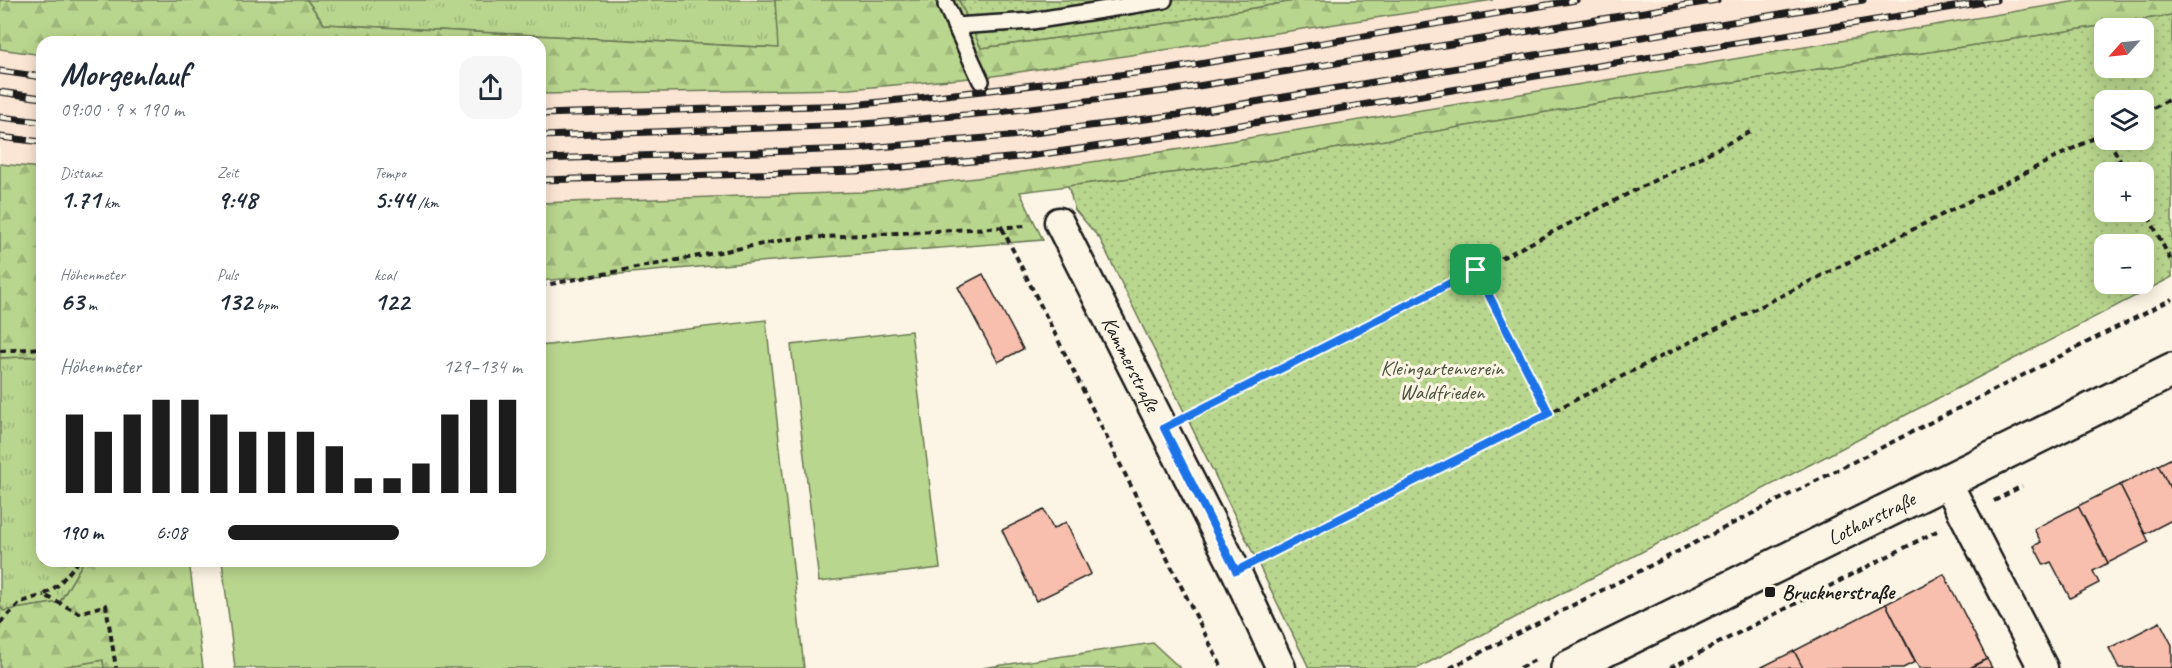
<!DOCTYPE html>
<html lang="de">
<head>
<meta charset="utf-8">
<style>
  body { margin:0; font-family:Caveat,sans-serif; background:#f6f6f7; color:#1f2937; height:100vh; display:flex; flex-direction:column; font-size:22px; white-space:nowrap }
  * { box-sizing:border-box; margin:0 }
  p { font-size:20px; color:#747a83 }
  .icon { flex:none; width:33px; height:33px; fill:none; stroke:currentColor; stroke-width:2; stroke-linecap:round; stroke-linejoin:round }
  .map { position:relative; flex:1; overflow:hidden }
  .details { position:absolute; left:36px; top:36px; width:510px; height:531px; display:flex; flex-direction:column; background:#fff; border-radius:18px; box-shadow:0 3px 15px #0003 }
  .details>* { flex:none }
  .needle { width:39px; rotate:243deg }
  .fabs { position:absolute; left:2094px; top:18px; display:grid; gap:12px }
  .fabs a { display:grid; place-items:center; width:60px; height:60px; border-radius:12px; background:#fff; box-shadow:0 3px 15px #0003; font-size:30px }
  .pin { position:absolute; display:grid; place-items:center; width:51px; height:51px; color:#fff; margin:-26px; border-radius:12px; box-shadow:0 3px 9px #0006 }
  .round { display:grid; place-items:center; flex:none; width:63px; height:63px; border-radius:18px; background:#f6f6f7 }
  .overview { display:flex; align-items:center; justify-content:space-between; height:102px; padding:0 24px }
  h1 { font-size:33px; font-weight:700; line-height:45px }
  .stats { display:grid; grid-template-columns:repeat(3,1fr); gap:9px; height:102px; padding:6px 24px }
  .stats div { display:grid; align-content:center }
  .stats b { font-size:26px; font-weight:700 }
  .stats small { font-size:16px; font-weight:400 }
  .stats p { font-size:16px }
  .chart { height:168px; padding:12px 24px }
  .chart p { display:flex; justify-content:space-between }
  .chart svg { width:100%; height:108px; margin-top:6px; stroke:#1c1c1c; stroke-width:6 }
  ul { padding:0 24px; list-style:none; font-size:20px }
  li { display:grid; grid-template-columns:96px 72px 1fr; align-items:center; height:45px }
  li i { height:15px; border-radius:8px; background:#1c1c1c }
  .map>svg:first-child { display:block }
</style>
</head>
<body>
<div class="map">
<svg width="2172" height="668" viewBox="0 0 2172 668">
  <defs>
    <pattern id="grass-tufts" width="24" height="20" patternUnits="userSpaceOnUse" patternTransform="scale(1.5)"><rect width="24" height="20" fill="#b9d68e"/><path d="M3 7l-1-3M5 7V3M7 7l1-3M15 17l-1-3M17 17v-4M19 17l1-3" fill="none" stroke="#9eb77a"/></pattern>
    <pattern id="forest-firs" width="22" height="20" patternUnits="userSpaceOnUse" patternTransform="scale(1.5)"><rect width="22" height="20" fill="#b9d68e"/><path d="M5 1l3.5 6h-7zM16 11l3.5 6h-7z" fill="#9eb77a"/></pattern>
    <pattern id="garden-dots" width="8" height="8" patternUnits="userSpaceOnUse" patternTransform="scale(1.5)"><rect width="8" height="8" fill="#b9d68e"/><path d="M2 2h.1M6 6h.1" fill="none" stroke="#9eb77a" stroke-width="1.8" stroke-linecap="round"/></pattern>
  </defs>
  <rect width="100%" height="100%" fill="#fcf5e5"/>
  <filter id="ink" filterUnits="userSpaceOnUse"><feTurbulence type="fractalNoise" baseFrequency=".0167" numOctaves="2"/><feDisplacementMap in="SourceGraphic" scale="12" xChannelSelector="R" yChannelSelector="G"/><feConvolveMatrix kernelMatrix="1 2 1 2 8 2 1 2 1" color-interpolation-filters="sRGB"/></filter>
  <g filter="url(#ink)">
    <g fill="#fbe5d4">
      <polygon points="1493,0 2083,0 1699,65 1181,149 1009,174 862,192 540,203 540,94 850,89 993,76"/>
      <polygon points="0,49 42,55 42,168 0,164"/>
    </g>
    <g fill="url(#grass-tufts)" stroke="#6a7955" stroke-width="1.5">
      <polygon points="307,0 775,0 779,48 324,24"/>
      <polygon points="42,356 42,561 84,561 60,602 3,611 0,605 0,358"/>
      <polygon points="103,660 104,668 56,668"/>
    </g>
    <g fill="url(#forest-firs)" stroke="#6a7955" stroke-width="1.5">
      <polygon points="0,0 307,0 324,24 778,48 775,0 959,0 981,48 1162,24 1299,0 1493,0 993,76 850,89 540,94 540,42 42,42 42,55 0,49"/>
      <polygon points="2083,0 2172,0 2172,15 1623,99 1259,162 1020,192 1043,240 745,263 540,281 540,203 862,192 1009,174 1181,149 1699,65"/>
      <polygon points="0,164 42,168 42,356 0,358"/>
      <polygon points="84,561 189,561 203,668 104,668 103,660 56,668 0,668 0,605 3,611 60,602"/>
      <polygon points="1153,643 1180,668 982,668"/>
    </g>
    <g fill="#b9d68e" stroke="#6a7955" stroke-width="1.5">
      <polygon points="766,320 804,668 235,668 222,561 540,561 540,346"/>
      <polygon points="911,331 940,568 819,582 791,345"/>
    </g>
    <g fill="url(#garden-dots)" stroke="#6a7955" stroke-width="1.5" fill-rule="evenodd">
      <polygon points="959,0 1299,0 1162,24 981,48"/>
      <path d="M2172 15V277L1418 668H1309L1100 239 1075 210 1068 186 1259 162 1623 99ZM2104 28H2144V68H2104ZM2104 100H2144V140H2104ZM2104 172H2144V212H2104ZM2104 244H2144V284H2104Z"/>
    </g>
    <g fill="#f8bfae" stroke="#1c1c1c" stroke-width="1.5">
      <polygon points="983,274 1023,349 998,362 958,287"/>
      <polygon points="2172,458 2172,492 2158,465"/>
      <polygon points="2158,465 2172,492 2172,520 2145,534 2120,485"/>
      <polygon points="2120,485 2149,542 2108,563 2078,506"/>
      <polygon points="2078,506 2108,563 2093,571 2099,583 2070,598 2051,562 2044,565 2034,546 2041,542 2034,529"/>
      <polygon points="1044,510 1053,529 1066,522 1091,574 1036,601 1002,530"/>
      <polygon points="1944,574 1987,659 1970,668 1919,668 1886,604"/>
      <polygon points="1886,604 1915,662 1903,668 1803,668 1794,651"/>
      <polygon points="2160,622 2172,645 2172,668 2119,668 2109,648"/>
      <polygon points="1794,651 1803,668 1760,668"/>
      <polygon points="1987,659 1992,668 1970,668"/>
    </g>
    <g fill="none" stroke-linecap="round" stroke-linejoin="round">
      <defs>
        <g id="service">
          <polyline points="946,5 981,81"/>
          <polyline points="955,26 1032,21 1164,0"/>
        </g>
        <g id="minor">
          <path id="s1" d="M1059 222 1236 571 1281 668"/>
          <polyline points="1947,482 2043,668"/>
        </g>
        <g id="tertiary">
          <path id="s2" d="M1568 668 2172 370"/>
        </g>
      </defs>
      <use href="#service" stroke="#1c1c1c" stroke-width="20"/>
      <use href="#minor" stroke="#1c1c1c" stroke-width="33"/>
      <use href="#tertiary" stroke="#1c1c1c" stroke-width="38"/>
      <g stroke="#1c1c1c" stroke-width="4" stroke-dasharray="6 4.5" stroke-linecap="butt">
        <polyline points="2144,113 2172,98"/>
        <polyline points="2109,140 2126,172"/>
        <polyline points="2144,207 2172,263"/>
        <polyline points="1002,228 1222,668"/>
        <polyline points="1476,270 1549,413"/>
        <polyline points="540,286 789,239 1026,226"/>
        <polyline points="0,351 42,348"/>
        <polyline points="1192,415 1750,132"/>
        <polyline points="1994,501 2022,486"/>
        <polyline points="1264,557 2104,133"/>
        <polyline points="79,561 58,585 44,595 79,613 106,605 116,668"/>
        <polyline points="0,623 21,602 44,595"/>
        <polyline points="1450,668 2172,299"/>
        <polyline points="1520,668 1535,660"/>
        <polyline points="1670,668 1937,531"/>
      </g>
      <use href="#service" stroke="#fcf5e5" stroke-width="15"/>
      <use href="#minor" stroke="#fcf5e5" stroke-width="28"/>
      <use href="#tertiary" stroke="#fcf5e5" stroke-width="33"/>
      <defs>
        <g id="rail">
          <polyline points="0,71 42,77"/>
          <polyline points="0,92 42,98"/>
          <polyline points="540,114 853,105 991,90 1170,69 1576,0"/>
          <polyline points="0,117 42,122"/>
          <polyline points="540,136 852,125 999,112 1174,90 1717,0"/>
          <polyline points="0,137 42,142"/>
          <polyline points="540,159 855,149 1010,136 1177,115 1863,0"/>
          <polyline points="540,180 856,171 1021,157 1180,135 1996,0"/>
        </g>
      </defs>
      <use href="#rail" stroke="#1c1c1c" stroke-width="7"/>
      <use href="#rail" stroke="#fcf5e5" stroke-width="4.5" stroke-dasharray="14" stroke-linecap="butt"/>
    </g>
  </g>
  <g fill="none" stroke-linecap="round" stroke-linejoin="round" filter="url(#ink)">
    <defs>
      <polygon id="route" points="1476,270 1549,413 1236,571 1164,428"/>
    </defs>
    <use href="#route" stroke="#fff" stroke-width="12"/>
    <use href="#route" stroke="#1a73e8" stroke-width="8"/>
  </g>
  <rect fill="#1c1c1c" stroke="#fcf5e5" stroke-width="2" x="1764" y="586" width="12" height="12" rx="3"/>
  <g text-anchor="middle" dominant-baseline="central" stroke-width="6" stroke-linejoin="round" paint-order="stroke">
    <g font-size="21" fill="#1c1c1c" stroke="#fcf5e5">
      <text stroke="none"><textPath href="#s1" startOffset="159">Kammerstraße</textPath></text>
      <text stroke="none"><textPath href="#s2" startOffset="338">Lotharstraße</textPath></text>
    </g>
    <g font-size="21" fill="#4b543e" stroke="#fcf5e5">
      <text x="1442" y="368">Kleingartenverein<tspan x="1442" dy="24">Waldfrieden</tspan></text>
    </g>
    <g font-size="21" font-weight="bold" fill="#1c1c1c" stroke="#fcf5e5" text-anchor="start">
      <text x="1782" y="592">Brucknerstraße</text>
    </g>
  </g>
</svg>
<div class="fabs">
<a><svg class="needle" viewBox="-14 -14 28 28"><path d="M0-13l5 13h-10z" fill="#e53935"/><path d="M0 13l5-13h-10z" fill="#747a83"/></svg></a>
<a><svg class="icon" aria-label="layers" viewBox="0 0 24 24"><path d="M12 4l9 5-9 5-9-5zM3 14l9 5 9-5"/></svg></a>
<a>+</a>
<a>−</a>
</div>
<div class="pin" style="left:1476px;top:270px;background:#1e9e55"><svg class="icon" aria-label="arrive" viewBox="0 0 24 24"><path d="M6 21V4h12l-3 4 3 4H6"/></svg></div>
<section class="details">
<div class="overview"><div><h1>Morgenlauf</h1><p>09:00 · 9 × 190 m</p></div><a class="round"><svg class="icon" aria-label="share" viewBox="0 0 24 24"><path d="M12 15V3M7 8l5-5 5 5M5 13v7h14v-7"/></svg></a></div>
<div class="stats">
<div><p>Distanz</p><b>1.71<small> km</small></b></div>
<div><p>Zeit</p><b>9:48</b></div>
<div><p>Tempo</p><b>5:44<small> /km</small></b></div>
</div>
<div class="stats">
<div><p>Höhenmeter</p><b>63<small> m</small></b></div>
<div><p>Puls</p><b>132<small> bpm</small></b></div>
<div><p>kcal</p><b>122</b></div>
</div>
<div class="chart"><p><span>Höhenmeter</span>129–134 m</p>
<svg viewBox="0 0 160 44" preserveAspectRatio="none"><path d="M5 44V12M15 44V19M25 44V12M35 44V6M45 44V6M55 44V12M65 44V19M75 44V19M85 44V19M95 44V25M105 44V38M115 44V38M125 44V32M135 44V12M145 44V6M155 44V6"/></svg>
</div>
<ul>
<li><b>190 m</b>6:08<i style="width:58%"></i></li>
</ul>
</section>
</div>
</body>
</html>
